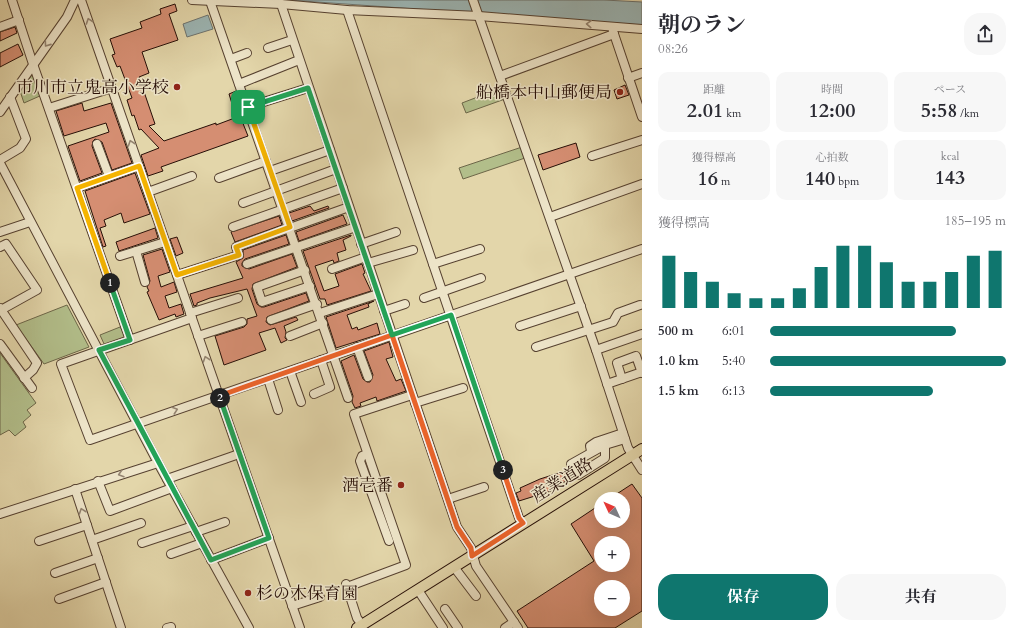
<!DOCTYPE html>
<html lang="ja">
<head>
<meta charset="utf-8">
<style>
  body { margin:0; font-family:Cardo,"Noto Serif JP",serif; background:#f7f7f7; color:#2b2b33; height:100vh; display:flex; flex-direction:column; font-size:15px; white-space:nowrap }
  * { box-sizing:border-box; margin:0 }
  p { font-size:13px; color:#7c7c81 }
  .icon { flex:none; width:22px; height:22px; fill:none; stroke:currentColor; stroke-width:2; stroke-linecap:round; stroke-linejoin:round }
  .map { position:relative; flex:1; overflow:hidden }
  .sheet { display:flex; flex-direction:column; background:#fff; width:380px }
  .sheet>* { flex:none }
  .needle { width:26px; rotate:314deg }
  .controls { position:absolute; left:594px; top:492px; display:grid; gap:8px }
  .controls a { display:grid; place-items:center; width:36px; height:36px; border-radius:50%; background:#fff; box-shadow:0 4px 16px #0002; font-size:20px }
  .pin { position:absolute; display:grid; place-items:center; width:34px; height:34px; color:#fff; margin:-17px; border-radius:8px; box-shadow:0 2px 6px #0006 }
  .km { position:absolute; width:20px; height:20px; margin:-10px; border-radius:50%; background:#222; color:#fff; font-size:11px; line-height:20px; text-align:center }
  .round { display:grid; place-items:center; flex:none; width:42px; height:42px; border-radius:16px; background:#f7f7f7 }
  .summary { display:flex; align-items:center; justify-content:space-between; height:68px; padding:0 16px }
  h1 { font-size:22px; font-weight:700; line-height:30px }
  .metrics { display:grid; grid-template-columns:repeat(3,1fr); gap:6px; height:68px; padding:4px 16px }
  .metrics div { display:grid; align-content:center; border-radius:10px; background:#f7f7f7; text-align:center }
  .metrics b { font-size:20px; font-weight:700 }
  .metrics small { font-size:11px; font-weight:400 }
  .metrics p { font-size:11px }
  .chart { height:112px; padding:8px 16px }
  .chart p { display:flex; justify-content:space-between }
  .chart svg { width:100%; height:72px; margin-top:4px; stroke:#0f766e; stroke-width:6 }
  .primary-button { display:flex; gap:8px; margin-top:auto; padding:8px 16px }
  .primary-button a { flex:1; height:46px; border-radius:16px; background:#0f766e; color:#fff; font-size:16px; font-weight:700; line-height:46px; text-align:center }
  .primary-button a+a { background:#f7f7f7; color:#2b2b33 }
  ul { padding:0 16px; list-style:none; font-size:13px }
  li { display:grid; grid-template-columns:64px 48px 1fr; align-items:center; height:30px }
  li i { height:10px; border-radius:5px; background:#0f766e }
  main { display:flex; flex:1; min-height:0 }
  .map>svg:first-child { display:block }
</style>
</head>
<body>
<main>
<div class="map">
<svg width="642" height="628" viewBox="0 0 642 628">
  <rect width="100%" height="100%" fill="#e3d6aa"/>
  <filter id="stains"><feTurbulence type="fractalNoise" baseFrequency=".005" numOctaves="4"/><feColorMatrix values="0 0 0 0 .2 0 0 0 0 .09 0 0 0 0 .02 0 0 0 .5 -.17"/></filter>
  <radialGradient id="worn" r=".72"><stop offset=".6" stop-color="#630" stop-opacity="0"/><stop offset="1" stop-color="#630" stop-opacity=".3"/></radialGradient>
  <g fill="#b2be8a" stroke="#6c6648">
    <polygon points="34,72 42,95 24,103 20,91"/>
    <polygon points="501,88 505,99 466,113 462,103"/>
    <polygon points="522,147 525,158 463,179 459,168"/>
    <polygon points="67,305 89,347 44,364 16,325"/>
    <polygon points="120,327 127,338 105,346 100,335"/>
    <polygon points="0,353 36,403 27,410 31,415 23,422 26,427 15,436 9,430 0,435"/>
  </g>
  <g fill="#9cb6b5" stroke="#6d736f">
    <polygon points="289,0 604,0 642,2 642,25"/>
    <polygon points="208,15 213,29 187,37 183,24"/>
  </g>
  <g fill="#d58e72" stroke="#270f07" fill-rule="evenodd">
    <polygon points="175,4 177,11 169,14 178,40 142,52 149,73 139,77 155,124 149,126 164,141 216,123 216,125 240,116 248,136 161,167 163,171 148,176 141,155 159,148 141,129 139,130 134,115 132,116 127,100 132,98 120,66 117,67 112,55 115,54 110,39 142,28 140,22 161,14 160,9"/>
    <polygon points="15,27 17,33 0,41 0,32"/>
    <polygon points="18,44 23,55 0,67 0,53"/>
    <polygon points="625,85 629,95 617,99 614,90"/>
    <polygon points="236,91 240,104 233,107 229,94"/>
    <polygon points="82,103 84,111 111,103 132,163 112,170 102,142 95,139 93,141 92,146 102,173 80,181 68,146 109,132 106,123 64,136 56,111"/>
    <polygon points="576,143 580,157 543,170 538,155"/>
    <polygon points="135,173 150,214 124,223 121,213 104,220 106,226 100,228 106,246 103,247 85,191"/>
    <polygon points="310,206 314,211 328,206 329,208 292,221 289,213"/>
    <polygon points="343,215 347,224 299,241 296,232"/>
    <polygon points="279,216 282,225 235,242 231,232"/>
    <polygon points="155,228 158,238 119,251 116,242"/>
    <polygon points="286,235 289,244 245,259 242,263 242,266 249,269 292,254 297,267 253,284 252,289 257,304 261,307 264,307 306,293 309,301 267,317 266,322 270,325 296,317 298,320 284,326 286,332 285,338 287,340 281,343 275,328 259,333 266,350 224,365 215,336 244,327 247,324 247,319 257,316 247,289 210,298 197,303 197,305 194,306 190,294 243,278 236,262 243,258 243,250"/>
    <polygon points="351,235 351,236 343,240 346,250 337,253 339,261 334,263 333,260 315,266 324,291 339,286 335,274 362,264 365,273 363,274 371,291 327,305 325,299 320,299 303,251"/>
    <polygon points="177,237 183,253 176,256 170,239"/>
    <polygon points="162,249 170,272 158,276 161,287 174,282 177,292 165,296 169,308 181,304 184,314 176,317 175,314 159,320 147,292 149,291 147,287 150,281 143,255"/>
    <polygon points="374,301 368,304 369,307 347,315 352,329 357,327 358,330 377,323 380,334 336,348 326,317"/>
    <polygon points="389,342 393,357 386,359 396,381 401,379 406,391 377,401 376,397 360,403 361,406 355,408 352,402 353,396 341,361 354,355 363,379 367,382 370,382 373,375 364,351"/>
    <polygon points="568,470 572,475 569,477 570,480 553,486 554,490 519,501 516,493 521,491 520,488 540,479"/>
    <path d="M632 484 642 498V611L615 628H528L517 611 594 561 571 524 601 504V521H623V499H609ZM601 543H623V565H601ZM601 587H623V609H601Z"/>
  </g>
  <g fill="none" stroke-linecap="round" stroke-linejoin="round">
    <defs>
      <g id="minor">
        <polyline points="12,0 33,64 130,340"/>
        <polyline points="81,0 300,628"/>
        <polyline points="192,0 281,4 347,10 479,16 642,29"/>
        <polyline points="473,0 596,350 628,448 642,470"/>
        <polyline points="210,1 348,398"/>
        <polyline points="281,4 457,527 471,548 476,566 518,628"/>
        <polyline points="347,10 519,518 523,523"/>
        <polyline points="0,27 19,20"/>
        <polyline points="613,31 642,117"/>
        <polyline points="268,48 292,40"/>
        <polyline points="231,59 247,53"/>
        <polyline points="500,76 614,34"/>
        <polyline points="628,78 642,73"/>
        <polyline points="239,84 299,60"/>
        <polyline points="248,107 308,88"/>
        <polyline points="49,108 112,88"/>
        <polyline points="0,112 67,17 75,0"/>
        <polyline points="97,144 109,176"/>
        <polyline points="592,156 642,140"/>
        <polyline points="0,160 20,148 26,139 10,97"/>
        <polyline points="0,163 158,463 249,628"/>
        <polyline points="270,171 330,150"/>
        <polyline points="219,178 266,161"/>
        <polyline points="77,188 139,166"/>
        <polyline points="148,192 192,176"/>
        <polyline points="243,203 336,169"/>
        <polyline points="550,217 642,184"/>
        <polyline points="233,227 343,188"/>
        <polyline points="0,232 30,222"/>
        <polyline points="361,244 396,232"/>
        <polyline points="0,247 6,244 37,290 1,310"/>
        <polyline points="136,251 145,282"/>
        <polyline points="120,256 165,242"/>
        <polyline points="368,263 413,250"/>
        <polyline points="247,264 356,227"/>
        <polyline points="433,264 480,249"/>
        <polyline points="332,269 366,257"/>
        <polyline points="305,270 257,287 262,302 310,286"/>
        <polyline points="177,275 239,255 236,247 349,207"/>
        <polyline points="424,298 481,278"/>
        <polyline points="0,308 37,363 33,370 24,378"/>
        <polyline points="384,311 405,304"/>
        <polyline points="190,313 238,298"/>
        <polyline points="320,313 378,294"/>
        <polyline points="192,318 61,364 90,440 642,249"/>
        <polyline points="271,320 317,304"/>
        <polyline points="520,326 581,306"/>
        <polyline points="198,336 242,322"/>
        <polyline points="290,336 323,323"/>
        <polyline points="0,344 32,388"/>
        <polyline points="357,347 368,377"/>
        <polyline points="536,347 613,322 618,313 640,305"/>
        <polyline points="596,350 642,334"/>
        <polyline points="290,371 301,402"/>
        <polyline points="268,379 278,410"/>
        <polyline points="622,379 617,363 636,356 642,373"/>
        <polyline points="607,384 642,372"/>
        <polyline points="314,394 330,387 321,360"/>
        <polyline points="415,403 463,388"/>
        <polygon points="605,445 605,458 578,475 571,464"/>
        <polyline points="605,445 625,439"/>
        <polyline points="591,451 590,446 596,442 623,433"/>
        <polyline points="367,454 362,456 360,461 389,541"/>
        <polyline points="167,479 239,454"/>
        <polyline points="98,481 110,511 172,488"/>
        <polyline points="75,489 121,628"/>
        <polyline points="448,499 484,487"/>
        <polyline points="0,514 158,463"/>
        <polyline points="196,532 225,522"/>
        <polyline points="92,540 141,523"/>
        <polyline points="39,541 87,525"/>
        <polyline points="142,543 193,526"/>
        <polyline points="171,554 202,543"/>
        <polyline points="211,560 269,538"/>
        <polyline points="454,567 476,596"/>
        <polyline points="55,573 98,558"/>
        <polyline points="346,584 357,618 362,625"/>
        <polyline points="347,587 406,565 354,414 412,395"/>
        <polyline points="418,590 443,628"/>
        <polyline points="59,599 106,582"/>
        <polyline points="292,606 320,597"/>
        <polyline points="445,609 458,628"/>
        <polyline points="167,628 171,627"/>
        <polyline points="505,628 514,622"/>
      </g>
      <polyline id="major" points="357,628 642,449"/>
    </defs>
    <use href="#minor" stroke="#564130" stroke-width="10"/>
    <use href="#major" stroke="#270f07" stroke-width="12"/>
    <use href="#minor" stroke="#ede4c8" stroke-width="8"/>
    <use href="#major" stroke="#e3d6aa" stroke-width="10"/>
  </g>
  <defs><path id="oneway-chevron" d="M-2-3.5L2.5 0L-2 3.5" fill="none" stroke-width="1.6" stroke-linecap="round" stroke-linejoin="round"/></defs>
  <g stroke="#948471">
    <use href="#oneway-chevron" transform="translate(89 21) rotate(-109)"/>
    <use href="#oneway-chevron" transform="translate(589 24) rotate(-176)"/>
    <use href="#oneway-chevron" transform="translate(47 44) rotate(125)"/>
    <use href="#oneway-chevron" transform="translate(131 143) rotate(-109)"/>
    <use href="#oneway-chevron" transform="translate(206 359) rotate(-109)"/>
    <use href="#oneway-chevron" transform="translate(175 410) rotate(-19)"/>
    <use href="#oneway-chevron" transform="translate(121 474) rotate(163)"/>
    <use href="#oneway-chevron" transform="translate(82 511) rotate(-109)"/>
  </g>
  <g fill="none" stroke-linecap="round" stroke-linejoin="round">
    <defs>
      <polyline id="split-1" points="110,283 77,188 139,166 177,275 239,255 236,247 290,227 248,107"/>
      <polyline id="split-2" points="110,283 130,340 99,350 211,560 269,538 220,398"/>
      <polyline id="split-3" points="220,398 219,396 392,335 457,527 471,548 472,556 523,523 519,518 503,470"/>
      <polyline id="split-4" points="248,107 308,88 392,335 451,315 503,470"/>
    </defs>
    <use href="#split-1" stroke="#fff" stroke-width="8"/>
    <use href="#split-2" stroke="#fff" stroke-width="8"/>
    <use href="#split-3" stroke="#fff" stroke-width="8"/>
    <use href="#split-4" stroke="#fff" stroke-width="8"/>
    <use href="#split-1" stroke="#f5b400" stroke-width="5"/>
    <use href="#split-2" stroke="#22a559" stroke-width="5"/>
    <use href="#split-3" stroke="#f0652b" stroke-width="5"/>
    <use href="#split-4" stroke="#22a559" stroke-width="5"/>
  </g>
  <g fill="#8f2418" stroke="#ede4c8" stroke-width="1.5">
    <circle cx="177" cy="87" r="4"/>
    <circle cx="620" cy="92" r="4"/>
    <circle cx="401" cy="485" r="4"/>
    <circle cx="248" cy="593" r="4"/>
  </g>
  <g text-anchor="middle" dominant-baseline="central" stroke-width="3" stroke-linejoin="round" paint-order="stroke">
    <g font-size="17" fill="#270f07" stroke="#ede4c8" text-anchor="end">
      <text x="169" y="87">市川市立鬼高小学校</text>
      <text x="612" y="92">船橋本中山郵便局</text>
      <text x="393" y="485">酒壱番</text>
      <text x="256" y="593" text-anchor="start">杉の木保育園</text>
    </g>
    <g font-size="17" fill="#270f07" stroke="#ede4c8">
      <text transform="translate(562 480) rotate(-32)">産業道路</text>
    </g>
  </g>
  <rect width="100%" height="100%" filter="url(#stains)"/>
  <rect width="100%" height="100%" fill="url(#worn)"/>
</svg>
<div class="controls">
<a><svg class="needle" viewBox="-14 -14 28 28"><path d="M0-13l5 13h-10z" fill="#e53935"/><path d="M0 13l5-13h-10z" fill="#7c7c81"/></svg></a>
<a>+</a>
<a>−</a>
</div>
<div class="pin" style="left:248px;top:107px;background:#1e9e55"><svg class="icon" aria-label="arrive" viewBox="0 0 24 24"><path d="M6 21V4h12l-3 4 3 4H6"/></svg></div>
<b class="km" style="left:110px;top:283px">1</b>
<b class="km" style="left:220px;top:398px">2</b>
<b class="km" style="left:503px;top:470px">3</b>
</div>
<section class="sheet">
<div class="summary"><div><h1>朝のラン</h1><p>08:26</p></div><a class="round"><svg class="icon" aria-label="share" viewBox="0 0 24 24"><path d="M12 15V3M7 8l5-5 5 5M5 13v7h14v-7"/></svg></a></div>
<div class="metrics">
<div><p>距離</p><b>2.01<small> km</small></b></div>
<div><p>時間</p><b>12:00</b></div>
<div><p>ペース</p><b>5:58<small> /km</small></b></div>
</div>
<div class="metrics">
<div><p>獲得標高</p><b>16<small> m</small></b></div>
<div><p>心拍数</p><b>140<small> bpm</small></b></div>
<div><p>kcal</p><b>143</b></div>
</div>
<div class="chart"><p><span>獲得標高</span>185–195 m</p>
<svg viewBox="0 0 160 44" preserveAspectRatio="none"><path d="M5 44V12M15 44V22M25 44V28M35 44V35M45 44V38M55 44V38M65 44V32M75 44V19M85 44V6M95 44V6M105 44V16M115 44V28M125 44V28M135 44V22M145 44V12M155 44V9"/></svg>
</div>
<ul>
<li><b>500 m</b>6:01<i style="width:79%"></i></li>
<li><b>1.0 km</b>5:40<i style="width:100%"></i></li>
<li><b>1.5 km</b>6:13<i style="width:69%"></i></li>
</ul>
<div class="primary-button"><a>保存</a><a>共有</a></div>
</section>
</main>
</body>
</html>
